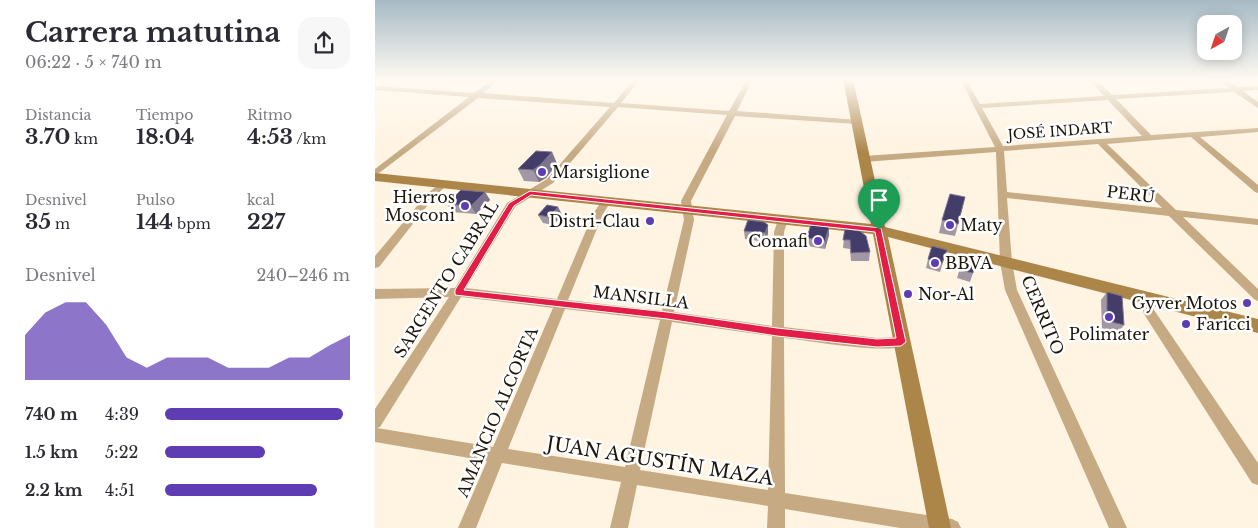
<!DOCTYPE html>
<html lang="es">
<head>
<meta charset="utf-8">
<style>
  body { margin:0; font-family:"Libre Baskerville",serif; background:#f7f7f7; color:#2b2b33; height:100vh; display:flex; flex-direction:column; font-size:19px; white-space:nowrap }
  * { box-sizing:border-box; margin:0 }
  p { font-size:16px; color:#7c7c81 }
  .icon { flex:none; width:28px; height:28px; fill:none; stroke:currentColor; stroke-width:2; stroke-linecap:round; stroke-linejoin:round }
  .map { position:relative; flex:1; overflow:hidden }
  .side { display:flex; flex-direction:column; background:#fff; width:375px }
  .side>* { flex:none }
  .needle { width:32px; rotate:220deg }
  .tools { position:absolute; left:822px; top:15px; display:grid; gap:10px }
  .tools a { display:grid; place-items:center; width:45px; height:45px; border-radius:10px; background:#fff; box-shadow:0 2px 12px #0003; font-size:25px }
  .pin { position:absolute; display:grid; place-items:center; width:42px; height:42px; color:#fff; margin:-51px -21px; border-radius:50% 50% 50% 0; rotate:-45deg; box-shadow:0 0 5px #0007 }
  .pin .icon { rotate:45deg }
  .round { display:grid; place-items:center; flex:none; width:52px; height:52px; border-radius:15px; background:#f7f7f7 }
  .overview { display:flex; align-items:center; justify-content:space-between; height:85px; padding:0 25px }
  h1 { font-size:28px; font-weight:800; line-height:38px }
  .stats { display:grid; grid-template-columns:repeat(3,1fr); gap:8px; height:85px; padding:5px 25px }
  .stats div { display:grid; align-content:center }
  .stats b { font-size:21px; font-weight:800 }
  .stats small { font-size:14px; font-weight:400 }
  .stats p { font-size:14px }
  .chart { height:140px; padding:10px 25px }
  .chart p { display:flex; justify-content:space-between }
  .chart svg { width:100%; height:90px; margin-top:5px; fill:#5d3cb4; opacity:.7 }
  ul { padding:0 25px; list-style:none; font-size:16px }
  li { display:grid; grid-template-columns:80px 60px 1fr; align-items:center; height:38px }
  li i { height:12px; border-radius:6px; background:#5d3cb4 }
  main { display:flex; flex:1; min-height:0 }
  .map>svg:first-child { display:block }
</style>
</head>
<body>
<main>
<section class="side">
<div class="overview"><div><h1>Carrera matutina</h1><p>06:22 · 5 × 740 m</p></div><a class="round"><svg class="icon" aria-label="share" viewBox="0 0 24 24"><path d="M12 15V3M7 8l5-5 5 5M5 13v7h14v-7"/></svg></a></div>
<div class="stats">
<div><p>Distancia</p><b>3.70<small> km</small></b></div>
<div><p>Tiempo</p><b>18:04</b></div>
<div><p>Ritmo</p><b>4:53<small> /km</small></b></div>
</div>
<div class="stats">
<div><p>Desnivel</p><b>35<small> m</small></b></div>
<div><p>Pulso</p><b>144<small> bpm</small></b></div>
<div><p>kcal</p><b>227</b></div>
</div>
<div class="chart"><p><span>Desnivel</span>240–246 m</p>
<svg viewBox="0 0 160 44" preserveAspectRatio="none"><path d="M0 44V22L10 11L20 6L30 6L40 17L50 33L60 38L70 33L80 33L90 33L100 38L110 38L120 38L130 33L140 33L150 27L160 22V44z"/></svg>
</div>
<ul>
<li><b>740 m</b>4:39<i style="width:96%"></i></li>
<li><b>1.5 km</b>5:22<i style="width:54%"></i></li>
<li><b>2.2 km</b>4:51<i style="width:82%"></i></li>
</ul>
</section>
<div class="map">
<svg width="883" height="528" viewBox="0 0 883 528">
  <rect width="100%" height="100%" fill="#fff3e1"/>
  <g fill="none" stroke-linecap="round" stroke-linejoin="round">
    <g fill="#c5aa83" fill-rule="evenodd">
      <path d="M118 79H126L108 93 239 103 259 79H266L246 103 354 111 372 79H378L362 111 484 120V124H481L360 116 316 201 319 220 299 312 397 326 399 232 404 217H412L413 219 409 232V327L502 338 526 337 531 338 532 342 531 346C506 354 438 341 409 338L410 493 577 519 583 522 586 528H525L410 509V528H392L393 506 262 485 253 528H235L246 482 127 463 101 528H83L112 461 0 442V409L74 297 0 299V289L80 288 132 203 172 179 235 107 103 98 0 176V169L94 97 0 90V86L99 93ZM243 107 352 115 306 201 309 220 287 311 193 300 228 214 236 201 231 198 228 199 218 214 182 299 91 288 140 207 178 183ZM86 297 178 308 118 447 2 428 5 427ZM190 309 285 320 250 467 133 449ZM297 322 397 336 393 490 265 470Z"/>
      <path d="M585 79H591L605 104 729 96 714 79H721L737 95 853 88 843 79H850L862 87 883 86V90L868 91 883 102V108L859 92 741 99 776 135 883 128V132L825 137 883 185V193L880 192 816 137 732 144 801 210 883 219V225L808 217 883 289V301L879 299 794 216 632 198 637 262 642 290 752 528H734L630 290 625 262 621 152 489 162 485 159 489 156 620 147ZM733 100 767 136 628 146 607 108ZM723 144 787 208 632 192 629 151Z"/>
      <polygon points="68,181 73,184 71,186 59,197 4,267 0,268 0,256 53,193"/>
      <polygon points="771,292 775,294 779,310 883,463 883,485 877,483 769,314 765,297 767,294"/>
    </g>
    <polygon fill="#ac8548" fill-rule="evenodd" points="468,79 478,79 510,227 883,319 883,333 513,237 576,528 554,528 498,234 0,181 0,173 496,224"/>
  </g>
  <g fill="#a298a5">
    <polygon points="177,152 182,164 171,178 164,182 149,181 143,169"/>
    <polygon points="110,192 115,200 101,214 77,212 72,204"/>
    <polygon points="590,197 580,236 564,233 567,220"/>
    <polygon points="183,207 187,215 178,225 168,223 163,215"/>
    <polygon points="393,225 393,233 391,242 370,239 369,231"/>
    <polygon points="470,229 495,252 494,261 476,261 475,249 468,248"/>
    <polygon points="454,235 450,249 432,246 432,238"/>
    <polygon points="572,250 565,272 551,268 553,259"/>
    <polygon points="589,255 598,273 595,282 582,278"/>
    <polygon points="732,292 749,325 743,333 727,329 726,300"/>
  </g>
  <g fill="#7c738d">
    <polygon points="177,152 182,164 171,178 164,182 158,170"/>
    <polygon points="110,192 115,200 101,214 96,206"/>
    <polygon points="183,207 187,215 178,225 174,217"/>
    <polygon points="393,225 393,233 391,242 390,233"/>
    <polygon points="454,227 454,235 450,249 450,241"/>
  </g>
  <g fill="#443c69" stroke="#7c738d">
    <polygon points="161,151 177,152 165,165 158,170 143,169"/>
    <polygon points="86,190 110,192 96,206 72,204"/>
    <polygon points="575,194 590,197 583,224 567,220"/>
    <polygon points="172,205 183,207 174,217 163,215"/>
    <polygon points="373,220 389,222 393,225 390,233 369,231"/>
    <polygon points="436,224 454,227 450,241 432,238"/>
    <polygon points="470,229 485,231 491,236 495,252 476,253 475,240 468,240"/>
    <polygon points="557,246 572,250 567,263 553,259"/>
    <polygon points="589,255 602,258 598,273 584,270"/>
    <polygon points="732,292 747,296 749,325 732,321"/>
  </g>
  <linearGradient id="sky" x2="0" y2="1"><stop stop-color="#a6bac5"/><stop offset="0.52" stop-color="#fffaf2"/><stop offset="1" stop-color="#fffaf2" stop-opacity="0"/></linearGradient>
  <rect width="883" height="153" fill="url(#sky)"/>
  <path fill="#e11d48" stroke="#fff" fill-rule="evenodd" d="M155 191 506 228 531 342 526 346 502 347 402 336 292 319 80 295V290L134 203ZM156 195 500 232 521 338 502 339 402 328 292 312 89 290 139 206Z"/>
  <g fill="#5d3cb4" stroke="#fff" stroke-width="2">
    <circle cx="167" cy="172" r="5"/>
    <circle cx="90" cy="206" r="5"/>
    <circle cx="275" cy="221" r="5"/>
    <circle cx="575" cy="225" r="5"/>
    <circle cx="443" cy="241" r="5"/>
    <circle cx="560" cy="263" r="5"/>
    <circle cx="533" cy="294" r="5"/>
    <circle cx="872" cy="303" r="5"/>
    <circle cx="734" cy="317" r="5"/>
    <circle cx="811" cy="324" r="5"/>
  </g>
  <g text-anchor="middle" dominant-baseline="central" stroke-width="5" stroke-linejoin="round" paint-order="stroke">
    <g font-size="14" fill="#1c150a" stroke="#fff">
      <text transform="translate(685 131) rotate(-4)">JOSÉ INDART</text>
    </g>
    <g font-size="16" fill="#1c150a" stroke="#fff" text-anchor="start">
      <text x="177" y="172">Marsiglione</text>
      <text x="80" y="197" text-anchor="end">Hierros<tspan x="80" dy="18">Mosconi</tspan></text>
      <text x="265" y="221" text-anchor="end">Distri-Clau</text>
      <text x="585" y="225">Maty</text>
      <text x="433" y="241" text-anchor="end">Comafi</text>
      <text x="570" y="263">BBVA</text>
      <text x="543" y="294">Nor-Al</text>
      <text x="862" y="303" text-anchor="end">Gyver Motos</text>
      <text x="821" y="324">Faricci</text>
      <text x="734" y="334" text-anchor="middle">Polimater</text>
    </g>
    <g font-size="16" fill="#1c150a" stroke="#fff">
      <text transform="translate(756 194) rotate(7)">PERÚ</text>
      <text transform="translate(71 279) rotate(-58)">SARGENTO CABRAL</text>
      <text transform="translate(266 297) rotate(7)">MANSILLA</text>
      <text transform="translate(668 315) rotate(67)">CERRITO</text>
      <text transform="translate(122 412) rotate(-67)">AMANCIO ALCORTA</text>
    </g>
    <g font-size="19" fill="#1c150a" stroke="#fff">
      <text transform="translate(285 461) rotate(9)">JUAN AGUSTÍN MAZA</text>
    </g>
  </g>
</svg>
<div class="tools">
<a><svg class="needle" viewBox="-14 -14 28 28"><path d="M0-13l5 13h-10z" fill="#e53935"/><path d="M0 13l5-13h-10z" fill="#7c7c81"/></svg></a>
</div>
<div class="pin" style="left:504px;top:230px;background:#1e9e55"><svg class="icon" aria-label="arrive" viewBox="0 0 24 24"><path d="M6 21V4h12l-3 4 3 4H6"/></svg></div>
</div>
</main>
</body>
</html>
